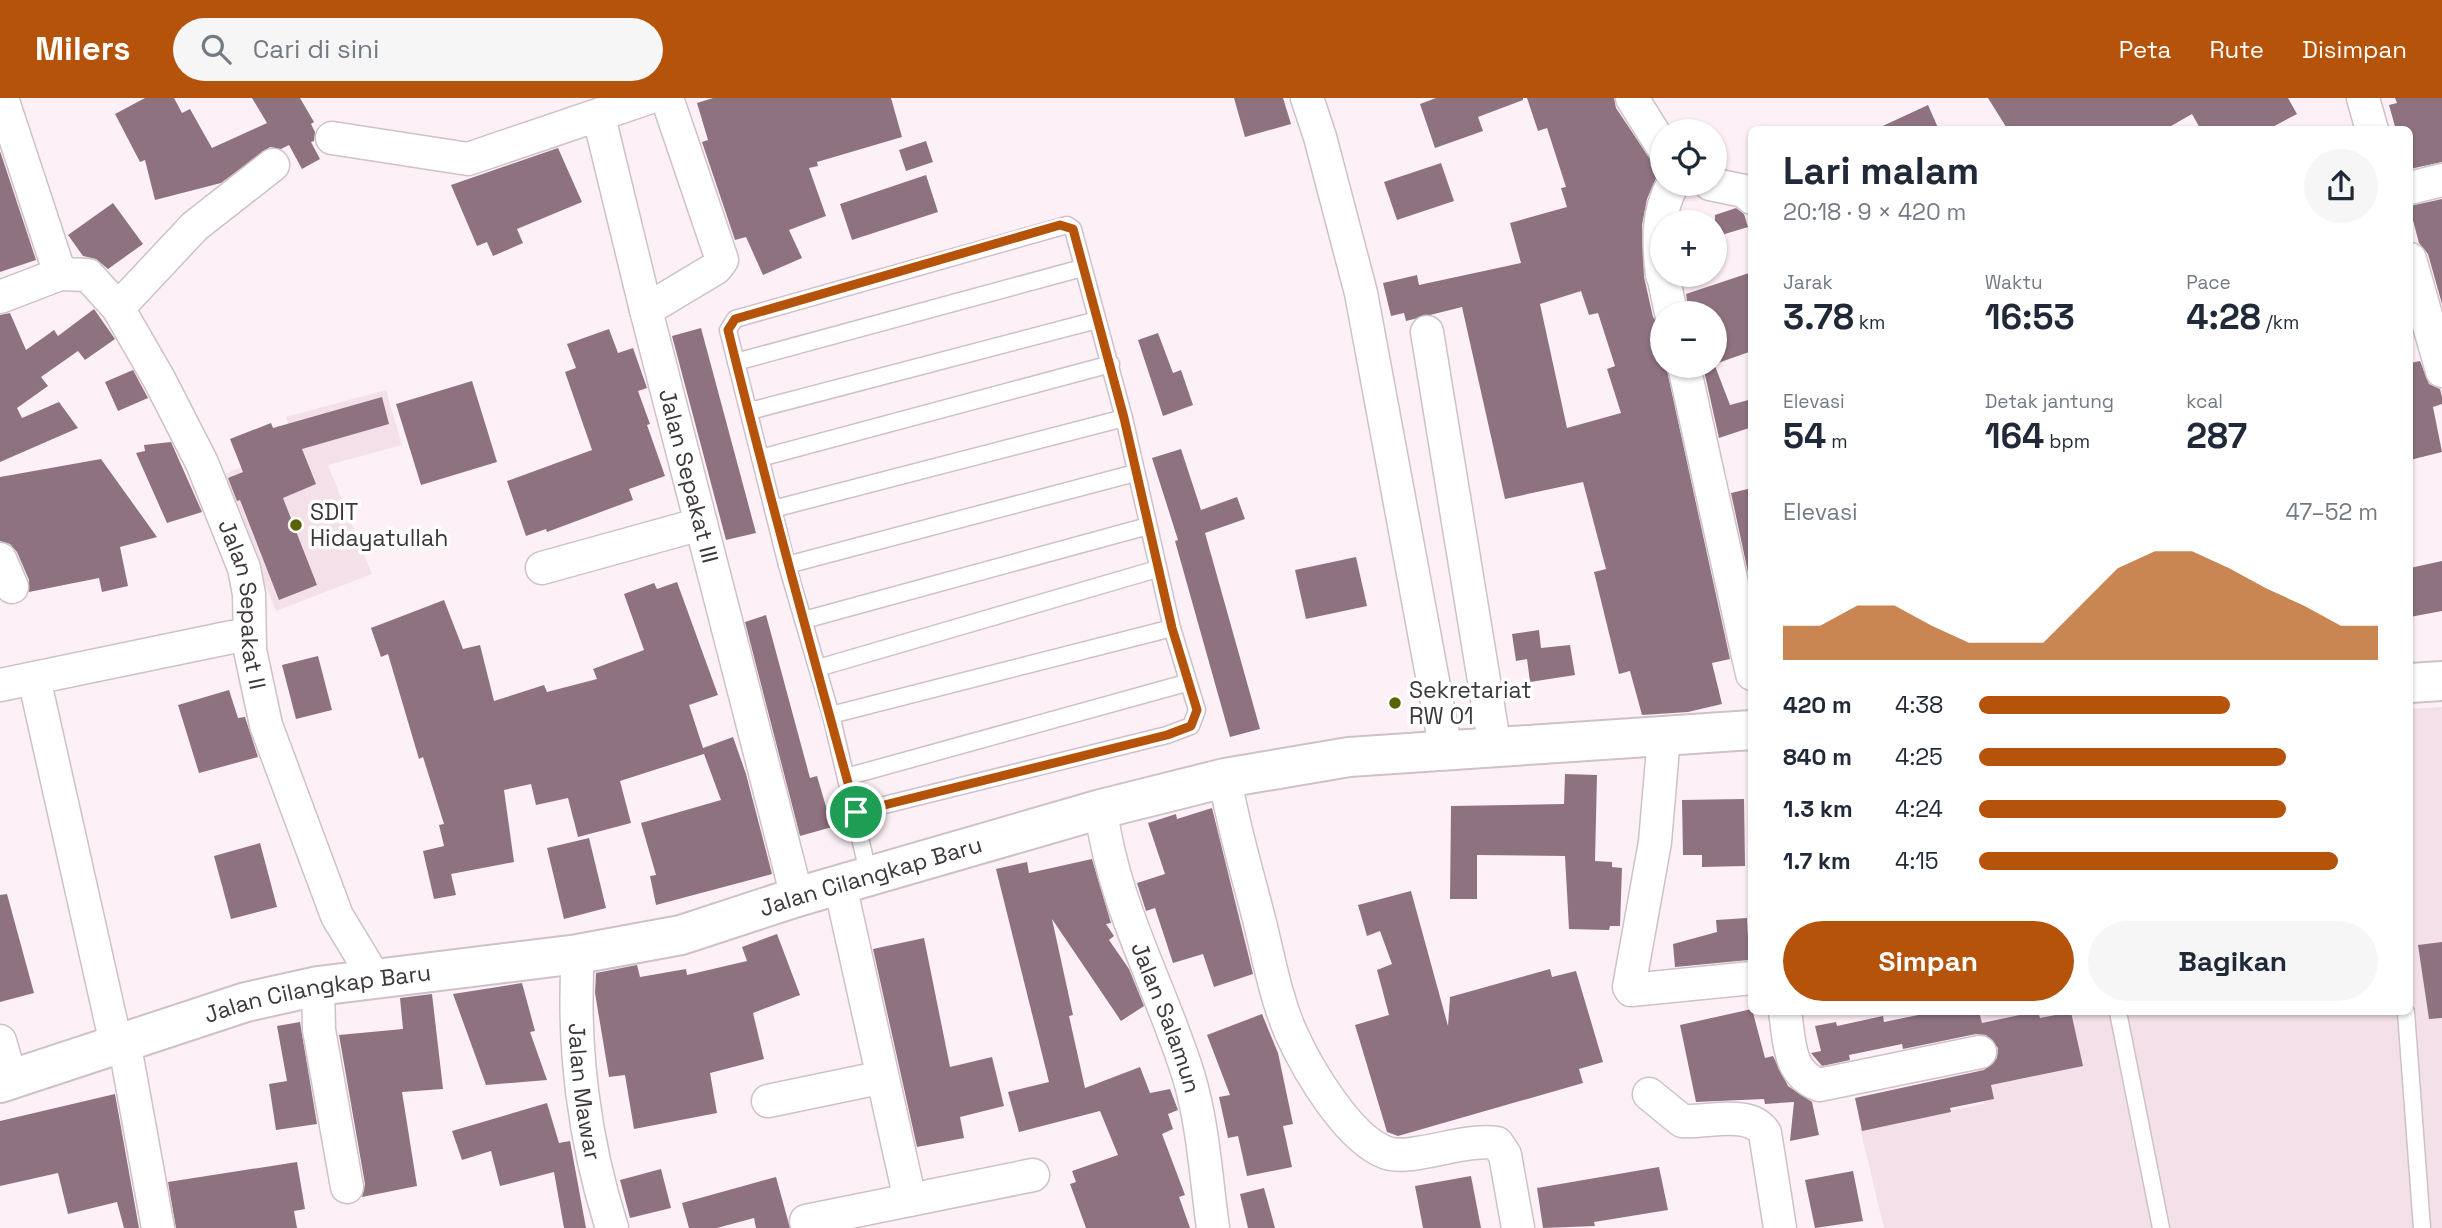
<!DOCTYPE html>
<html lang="id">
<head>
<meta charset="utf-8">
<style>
  body { margin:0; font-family:"Space Grotesk",sans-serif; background:#f6f6f7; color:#1f2937; height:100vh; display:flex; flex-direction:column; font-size:26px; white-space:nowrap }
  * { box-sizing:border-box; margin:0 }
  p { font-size:23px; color:#747a83 }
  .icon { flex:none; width:38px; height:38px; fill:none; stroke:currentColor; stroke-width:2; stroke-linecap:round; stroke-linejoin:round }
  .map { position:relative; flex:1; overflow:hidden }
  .panel { position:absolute; left:1748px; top:28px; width:665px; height:889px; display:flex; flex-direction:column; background:#fff; border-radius:10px; box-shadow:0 2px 5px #0004 }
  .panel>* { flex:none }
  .fabs { position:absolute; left:1650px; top:21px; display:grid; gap:14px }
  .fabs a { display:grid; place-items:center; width:77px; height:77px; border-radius:50%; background:#fff; box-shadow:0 2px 5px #0004; font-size:35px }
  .pin { position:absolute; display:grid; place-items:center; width:60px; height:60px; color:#fff; margin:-30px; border:4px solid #fff; border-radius:50%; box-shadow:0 2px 7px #0007 }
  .round { display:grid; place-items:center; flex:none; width:74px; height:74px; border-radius:37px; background:#f6f6f7 }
  .summary { display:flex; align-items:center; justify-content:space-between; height:119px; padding:0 35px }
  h1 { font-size:38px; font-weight:800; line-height:52px }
  .stats { display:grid; grid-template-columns:repeat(3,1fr); gap:10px; height:119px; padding:7px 35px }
  .stats div { display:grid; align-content:center }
  .stats b { font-size:35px; font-weight:800 }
  .stats small { font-size:19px; font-weight:400 }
  .stats p { font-size:19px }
  .chart { height:196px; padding:14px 35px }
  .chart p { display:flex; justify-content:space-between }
  .chart svg { width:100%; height:126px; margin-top:7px; fill:#b45309; opacity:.7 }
  .primary-button { display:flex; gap:14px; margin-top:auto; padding:14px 35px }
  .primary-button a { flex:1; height:80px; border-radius:42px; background:#b45309; color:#fff; font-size:28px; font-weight:800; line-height:80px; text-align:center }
  .primary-button a+a { background:#f6f6f7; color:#1f2937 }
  ul { padding:0 35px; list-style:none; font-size:23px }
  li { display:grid; grid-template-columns:112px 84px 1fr; align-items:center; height:52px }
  li i { height:18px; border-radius:9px; background:#b45309 }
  header { display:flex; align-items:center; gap:42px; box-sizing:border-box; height:98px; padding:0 35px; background:#b45309; color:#fff }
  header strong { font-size:33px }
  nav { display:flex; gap:38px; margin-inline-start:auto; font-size:24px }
  .search { width:490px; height:63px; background:#f6f6f7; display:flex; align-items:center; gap:18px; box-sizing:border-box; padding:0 24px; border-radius:38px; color:#747a83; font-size:26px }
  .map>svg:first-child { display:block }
</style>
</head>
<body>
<header>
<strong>Milers</strong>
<div class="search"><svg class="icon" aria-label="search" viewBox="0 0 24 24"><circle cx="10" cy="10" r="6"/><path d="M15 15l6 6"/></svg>Cari di sini</div>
<nav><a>Peta</a><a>Rute</a><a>Disimpan</a></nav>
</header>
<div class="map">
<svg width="2442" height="1130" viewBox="0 0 2442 1130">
  <rect width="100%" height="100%" fill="#fef0f7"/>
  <g fill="#f4e0e9">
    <polygon points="386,292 402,347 328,367 372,476 276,513 220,378 296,347 286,319"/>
    <polygon points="2442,609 2442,1130 1884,1130 1860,1030 1984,1006 1968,914 2410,914 2410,611"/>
  </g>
  <g fill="#8f7280" fill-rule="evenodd">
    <polygon points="145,0 174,0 182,15 190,11 212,50 267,25 252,0 300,0 314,24 311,26 315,34 314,43 311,44 320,61 302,71 289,47 281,51 270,49 221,85 155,102 145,62 140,64 115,16"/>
    <polygon points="713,0 891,0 902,39 817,64 818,68 809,70 826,118 789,132 802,160 763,177 746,139 735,142 702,44 708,42 697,5"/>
    <polygon points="1234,0 1283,0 1291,26 1245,39"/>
    <polygon points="1436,0 1523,0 1523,2 1478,19 1483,33 1435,50 1420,6"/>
    <path d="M1527 0H1614L1616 10 1650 61 1656 80 1647 101 1642 127 1644 179 1653 219 1662 231V268H1666L1730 561 1712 565 1722 606 1688 614 1642 617 1630 573 1619 576 1594 474 1606 471 1583 384 1505 401 1462 209 1406 223 1404 215 1391 218 1383 185 1417 177 1419 187 1521 165 1510 125 1567 109 1561 90 1566 89 1547 30 1538 33ZM1581 193 1589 217 1598 215 1615 268 1607 271 1621 315 1567 330 1540 206Z"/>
    <polygon points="1988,0 2288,0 2297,16 2267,32 2201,32 2192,16 2164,32 2008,32"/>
    <polygon points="2395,0 2442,0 2442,64 2410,71 2410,32 2396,32 2389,7 2397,5"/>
    <polygon points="1928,7 1939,32 1874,32"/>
    <polygon points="926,43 933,64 906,73 899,52"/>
    <polygon points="558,50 582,104 517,131 523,145 493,158 487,144 477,148 451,87"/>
    <polygon points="0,53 36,162 0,174"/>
    <polygon points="1441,65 1454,103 1397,122 1384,84"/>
    <polygon points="926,77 938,114 852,142 840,106"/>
    <polygon points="2442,101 2442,206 2428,156 2419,145 2410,111 2410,108"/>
    <polygon points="113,105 143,146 108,171 96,161 83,158 68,137"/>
    <polygon points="1736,110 1744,116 1748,129 1715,139 1715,117"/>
    <polygon points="1752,174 1752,253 1715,266 1715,215 1689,215 1686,196"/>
    <polygon points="94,211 115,241 85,262 78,253 41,279 48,288 17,310 22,320 59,304 78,330 0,364 0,217 10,215 26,252 54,232 58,238"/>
    <polygon points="701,230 756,435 726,442 672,238"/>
    <polygon points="609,231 618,255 633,250 647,290 638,293 650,326 647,327 665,378 629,391 633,402 547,434 546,431 526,438 507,383 592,352 565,274 576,270 567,246"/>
    <polygon points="1158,235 1173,275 1181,272 1193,307 1163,318 1138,242"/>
    <polygon points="2420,263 2429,286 2440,291 2442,299 2442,306 2433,309 2442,354 2410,362 2410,265"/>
    <polygon points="1703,268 1715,268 1730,307 1752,301 1752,329 1719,340"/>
    <polygon points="133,272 148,300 118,313 105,284"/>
    <polygon points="472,283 497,364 421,387 396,306"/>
    <polygon points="382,299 389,326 302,351 316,386 283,400 317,487 279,502 240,402 237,403 228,380 243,374 230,341 271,325 273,330"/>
    <polygon points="171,344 202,414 167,425 136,355 145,353 144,347"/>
    <polygon points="1181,351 1201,412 1237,399 1245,421 1205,435 1260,631 1230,639 1175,443 1178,442 1152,360"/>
    <polygon points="101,361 157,439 120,449 128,488 102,494 99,480 29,494 29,482 17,454 10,446 0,443 0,379"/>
    <polygon points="1752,390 1752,479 1749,479 1731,395"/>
    <polygon points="1356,459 1367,508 1306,521 1295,472"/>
    <polygon points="2442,463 2442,513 2410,519 2410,470"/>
    <polygon points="677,484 718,597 689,607 703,650 733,639 746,676 772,776 656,807 650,778 656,777 641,725 721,702 704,656 620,683 631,725 578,739 568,700 536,707 531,686 504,692 514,764 451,776 456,797 434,801 423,753 444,748 439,727 444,726 423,659 419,661 388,556 381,559 371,530 444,502 463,551 480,547 494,603 544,587 547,594 597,581 593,571 644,552 624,496 654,485 657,491"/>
    <polygon points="766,517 810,680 817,678 832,729 800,738 745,524"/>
    <polygon points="1539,532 1541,550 1570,547 1575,577 1530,584 1527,561 1516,563 1512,536"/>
    <polygon points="318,558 332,612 296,621 282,567"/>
    <polygon points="229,592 238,620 245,619 258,659 199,675 178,607"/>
    <polygon points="1565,676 1597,677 1595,763 1612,764 1612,769 1622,770 1620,828 1610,828 1609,832 1569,831 1565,758 1477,757 1477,801 1450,801 1451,708 1564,706"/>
    <polygon points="1744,701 1745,768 1702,769 1702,757 1683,757 1682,702"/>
    <polygon points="1212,710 1253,876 1214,889 1203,856 1173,865 1155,810 1146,813 1137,785 1165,776 1148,725 1176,716 1177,721"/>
    <polygon points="589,740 606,810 564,821 547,750"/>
    <polygon points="260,745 277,809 231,821 214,758"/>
    <polygon points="1092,761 1111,825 1106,826 1114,838 1109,842 1129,871 1144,908 1121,923 1052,821 1073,917 1069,918 1085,990 1140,969 1150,995 1170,991 1178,1012 1168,1016 1173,1031 1162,1036 1185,1097 1179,1099 1190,1130 1086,1130 1070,1086 1076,1084 1072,1073 1118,1057 1100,1013 1019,1034 1008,994 1049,984 996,771 1027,764 1029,775"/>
    <polygon points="1411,793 1448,928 1450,899 1550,871 1552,879 1576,873 1603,964 1579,971 1583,985 1398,1038 1387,1034 1355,927 1389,917 1377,872 1392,866 1380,833 1367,838 1358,807"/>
    <polygon points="7,796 34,895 0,904 0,797"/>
    <polygon points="1747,820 1749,862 1675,869 1673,846 1717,834 1716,822"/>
    <polygon points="777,836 800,897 753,915 764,961 710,975 717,1015 634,1031 625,977 609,979 595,895 596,875 637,867 640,879 686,871 687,877 747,863 742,849"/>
    <polygon points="924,840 950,969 992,959 1004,1008 960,1019 964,1040 917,1049 873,851"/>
    <polygon points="2442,844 2442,920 2429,921 2418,847"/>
    <polygon points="522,885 535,933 530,934 547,982 486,987 453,896"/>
    <polygon points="432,896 443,991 402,994 417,1088 362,1099 365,1086 339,937 403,931 400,900"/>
    <polygon points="1752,911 1765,960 1773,958 1788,988 1812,1004 1819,1037 1790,1043 1794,1004 1765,1006 1764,1001 1696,1004 1680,927"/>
    <polygon points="1933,914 1979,914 1982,925 2034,914 2038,914 2040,920 2071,914 2083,968 1991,987 1994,1001 1950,1010 1951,1014 1862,1033 1855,1000 1984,972 1997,960 1998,950 1986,937 1976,936 1903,951 1902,946 1849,957 1850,962 1822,968 1811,955 1821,953 1815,928 1836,924 1837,928 1883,918 1884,924"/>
    <polygon points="1262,916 1278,955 1293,1026 1283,1028 1292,1069 1247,1078 1238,1038 1228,1040 1219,999 1230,997 1207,937"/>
    <polygon points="300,924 317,1026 276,1032 269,986 287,983 277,928"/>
    <polygon points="115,996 139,1130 124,1130 117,1104 68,1116 58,1075 0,1088 0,1023"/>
    <polygon points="547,1005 559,1045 570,1043 586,1130 564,1130 554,1074 500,1088 491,1053 462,1062 452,1033"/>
    <polygon points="297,1064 305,1111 294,1113 297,1130 176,1130 168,1084"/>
    <polygon points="1659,1069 1668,1112 1594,1124 1595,1128 1543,1130 1537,1090"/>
    <polygon points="661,1071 671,1110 630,1120 620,1082"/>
    <polygon points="1853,1073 1863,1123 1815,1130 1805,1082"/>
    <polygon points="1471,1078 1481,1130 1423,1130 1415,1088"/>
    <polygon points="776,1079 790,1130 756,1130 754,1120 717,1130 689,1130 682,1105"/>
    <polygon points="1264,1090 1275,1130 1248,1130 1240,1096"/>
  </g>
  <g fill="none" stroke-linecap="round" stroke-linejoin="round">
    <defs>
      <g id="lane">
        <polyline points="736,264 1082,170"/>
        <polyline points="750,313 1097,222"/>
        <polyline points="760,360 1111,266"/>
        <polyline points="773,411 1124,320"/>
        <polyline points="787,467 1135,375"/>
        <polyline points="804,522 1148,428"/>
        <polyline points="818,570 1157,471"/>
        <polyline points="831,617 1172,530"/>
        <polyline points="846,679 1186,585"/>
        <polyline points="856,714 1167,637 1191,628 1197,612 1172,530 1124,320 1073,131 1067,127 735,221 728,232 787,467 831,617 869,778"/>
        <polyline points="2118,914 2161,1130"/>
        <polyline points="2406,914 2422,1130"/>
      </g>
      <g id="street">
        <polyline points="2,0 60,176"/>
        <path id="s1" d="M667 0 722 162 716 170 646 212 797 799"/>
        <polyline points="1307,0 1320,39 1361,195 1446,653"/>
        <polyline points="1632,0 1662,48"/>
        <polyline points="2363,0 2372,32"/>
        <polyline points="599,19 646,212"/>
        <polyline points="332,40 468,61 648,0"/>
        <polyline points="1710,86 1744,93 1752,100"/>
        <polyline points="2410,90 2442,82"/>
        <polyline points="2410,161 2442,273"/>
        <path d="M1662 177C1658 144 1657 114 1673 86"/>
        <polyline points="1663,177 1671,215"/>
        <path id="s2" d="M0 199 60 176 88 177 118 210 159 281 202 365 244 470 249 496 250 552 266 627 337 818 374 879"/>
        <polyline points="118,210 195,128 273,67"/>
        <polyline points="1427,234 1495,650"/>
        <polyline points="1684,268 1752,576"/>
        <polyline points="0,461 12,489"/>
        <polyline points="542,470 701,426"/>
        <polyline points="34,580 116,946"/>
        <polyline points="0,587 232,539"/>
        <polyline points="1664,638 1655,744 1629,889 1631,892 1752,880"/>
        <path d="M1225 680C1233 729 1248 777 1260 825 1269 861 1276 902 1292 937 1308 972 1349 1042 1387 1055 1412 1063 1464 1040 1497 1045L1505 1057 1518 1130"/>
        <path id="s3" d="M1101 711C1112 804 1160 887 1188 976 1203 1024 1206 1080 1213 1130"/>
        <polyline points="840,787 910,1102"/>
        <path id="s4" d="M578 856C572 947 584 1043 612 1130"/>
        <polyline points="318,888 319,932 347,1089"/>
        <path d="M1785 914C1790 944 1787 974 1819 987L1980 954"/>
        <polyline points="0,943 11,981"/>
        <polyline points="124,943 158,1130"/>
        <path d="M1649 996 1682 1023C1707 1025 1750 1011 1765 1035L1780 1130"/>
        <polyline points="768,1003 874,981"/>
        <polyline points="806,1123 1033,1077"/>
      </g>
      <g id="secondary">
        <polyline points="2410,585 2442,583"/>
        <path id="s5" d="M0 985 246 904 318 888 578 856 681 837 797 799 1101 711 1225 680 1349 659 1752 632"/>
      </g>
    </defs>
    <use href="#lane" stroke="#cec1c7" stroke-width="19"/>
    <use href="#street" stroke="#cec1c7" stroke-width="35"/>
    <use href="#secondary" stroke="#cec1c7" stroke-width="42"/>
    <use href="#lane" stroke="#fff" stroke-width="16"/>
    <use href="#street" stroke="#fff" stroke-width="32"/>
    <use href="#secondary" stroke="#fff" stroke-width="38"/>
  </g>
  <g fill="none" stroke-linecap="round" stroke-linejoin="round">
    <defs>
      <path id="route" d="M1060 127 1073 131 1124 320 1172 530 1197 612 1191 628 1167 637 856 714C812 554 768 394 728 232L735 221Z"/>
    </defs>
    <use href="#route" stroke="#fff" stroke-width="14"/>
    <use href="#route" stroke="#b45309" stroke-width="9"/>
  </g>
  <g fill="#596200" stroke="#fff" stroke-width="2.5">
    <circle cx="296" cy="427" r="7"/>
    <circle cx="1395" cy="605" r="7"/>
  </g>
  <g text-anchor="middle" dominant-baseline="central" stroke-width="7" stroke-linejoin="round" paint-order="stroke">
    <g font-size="23" fill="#3d383a" stroke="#fff">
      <text stroke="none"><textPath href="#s1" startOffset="434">Jalan Sepakat III</textPath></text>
      <text stroke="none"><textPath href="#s2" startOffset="462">Jalan Sepakat II</textPath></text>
      <text stroke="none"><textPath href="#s5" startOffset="898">Jalan Cilangkap Baru</textPath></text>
      <text stroke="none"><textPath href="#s5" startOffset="331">Jalan Cilangkap Baru</textPath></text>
      <text stroke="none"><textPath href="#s3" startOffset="219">Jalan Salamun</textPath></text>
      <text stroke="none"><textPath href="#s4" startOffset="138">Jalan Mawar</textPath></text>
    </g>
    <g font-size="23" fill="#3d383a" stroke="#fff" text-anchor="start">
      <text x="310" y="414">SDIT<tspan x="310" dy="26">Hidayatullah</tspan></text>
      <text x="1409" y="592">Sekretariat<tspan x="1409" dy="26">RW 01</tspan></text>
    </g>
  </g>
</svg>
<div class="fabs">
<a><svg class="icon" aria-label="locate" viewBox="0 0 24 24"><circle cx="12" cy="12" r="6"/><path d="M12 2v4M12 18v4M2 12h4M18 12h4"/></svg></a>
<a>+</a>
<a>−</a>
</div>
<div class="pin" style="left:856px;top:714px;background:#1e9e55"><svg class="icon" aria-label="arrive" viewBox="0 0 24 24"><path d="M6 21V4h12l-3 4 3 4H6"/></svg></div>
<section class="panel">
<div class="summary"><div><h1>Lari malam</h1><p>20:18 · 9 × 420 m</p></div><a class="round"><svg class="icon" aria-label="share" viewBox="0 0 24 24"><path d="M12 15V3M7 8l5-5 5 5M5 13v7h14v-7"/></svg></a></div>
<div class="stats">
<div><p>Jarak</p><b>3.78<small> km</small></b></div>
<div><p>Waktu</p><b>16:53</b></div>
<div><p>Pace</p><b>4:28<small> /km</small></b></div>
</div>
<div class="stats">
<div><p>Elevasi</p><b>54<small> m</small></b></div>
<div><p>Detak jantung</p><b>164<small> bpm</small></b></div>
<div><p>kcal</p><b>287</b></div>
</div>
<div class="chart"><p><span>Elevasi</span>47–52 m</p>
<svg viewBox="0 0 160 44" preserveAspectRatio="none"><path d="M0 44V32L10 32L20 25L30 25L40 32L50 38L60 38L70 38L80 25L90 12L100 6L110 6L120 12L130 19L140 25L150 32L160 32V44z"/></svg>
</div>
<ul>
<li><b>420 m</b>4:38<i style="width:63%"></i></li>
<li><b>840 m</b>4:25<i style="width:77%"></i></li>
<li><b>1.3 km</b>4:24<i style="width:77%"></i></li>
<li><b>1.7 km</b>4:15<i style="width:90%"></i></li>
</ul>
<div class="primary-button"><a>Simpan</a><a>Bagikan</a></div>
</section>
</div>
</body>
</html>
